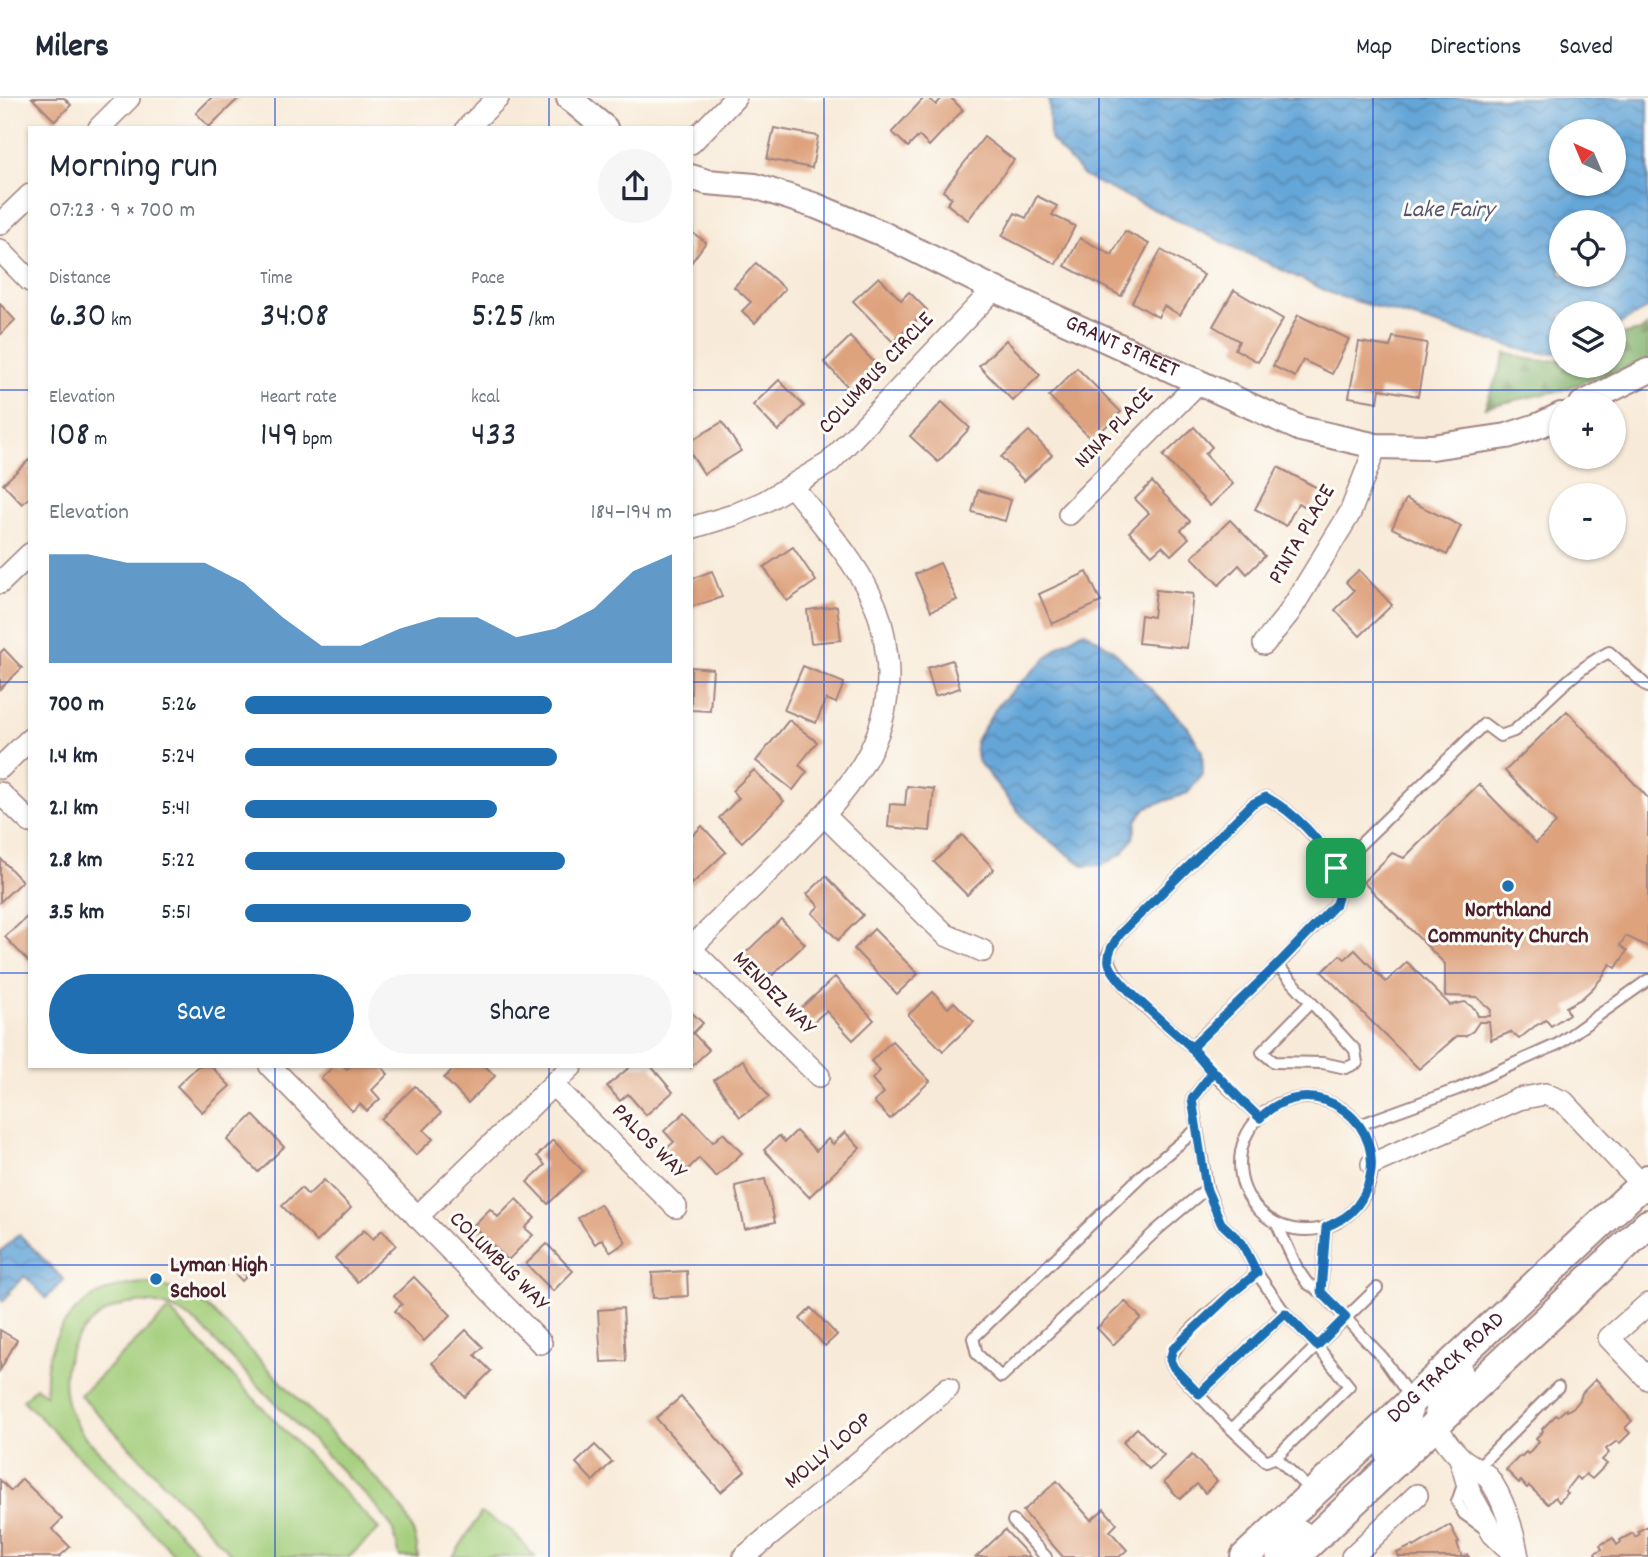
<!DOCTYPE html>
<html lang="en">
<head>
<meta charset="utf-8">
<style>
  body { margin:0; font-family:Dekko,sans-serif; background:#f6f6f7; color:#1f2937; height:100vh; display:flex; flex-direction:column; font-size:26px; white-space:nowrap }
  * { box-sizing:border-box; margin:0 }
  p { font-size:23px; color:#747a83 }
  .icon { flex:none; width:38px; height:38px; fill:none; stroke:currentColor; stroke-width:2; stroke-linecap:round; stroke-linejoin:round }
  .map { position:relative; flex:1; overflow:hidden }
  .sheet { position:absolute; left:28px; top:28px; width:665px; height:942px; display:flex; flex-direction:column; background:#fff; border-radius:0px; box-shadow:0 2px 5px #0004 }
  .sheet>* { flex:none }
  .needle { width:46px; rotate:316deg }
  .tools { position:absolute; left:1549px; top:21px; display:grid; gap:14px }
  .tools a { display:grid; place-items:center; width:77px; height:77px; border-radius:50%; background:#fff; box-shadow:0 2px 5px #0004; font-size:35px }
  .pin { position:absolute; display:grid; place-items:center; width:60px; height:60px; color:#fff; margin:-30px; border-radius:14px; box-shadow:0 4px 10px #0006 }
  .round { display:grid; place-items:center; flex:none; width:74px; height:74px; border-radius:37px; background:#f6f6f7 }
  .summary { display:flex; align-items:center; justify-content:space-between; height:119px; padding:0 21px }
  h1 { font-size:38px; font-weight:600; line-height:52px }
  .metrics { display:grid; grid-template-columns:repeat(3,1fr); gap:10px; height:119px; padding:7px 21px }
  .metrics div { display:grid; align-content:center }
  .metrics b { font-size:35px; font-weight:600 }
  .metrics small { font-size:19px; font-weight:400 }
  .metrics p { font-size:19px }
  .chart { height:196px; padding:14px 21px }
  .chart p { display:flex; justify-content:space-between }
  .chart svg { width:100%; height:126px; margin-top:7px; fill:#1f6fb2; opacity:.7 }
  .button { display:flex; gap:14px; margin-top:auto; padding:14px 21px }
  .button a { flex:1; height:80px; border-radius:42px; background:#1f6fb2; color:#fff; font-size:28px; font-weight:600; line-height:80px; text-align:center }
  .button a+a { background:#f6f6f7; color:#1f2937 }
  ul { padding:0 21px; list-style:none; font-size:23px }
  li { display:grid; grid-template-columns:112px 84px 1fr; align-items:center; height:52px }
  li i { height:18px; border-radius:9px; background:#1f6fb2 }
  header { display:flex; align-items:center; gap:42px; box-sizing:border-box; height:98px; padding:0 35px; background:#fff; border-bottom:2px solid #e0e1e3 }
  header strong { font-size:33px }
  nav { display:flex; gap:38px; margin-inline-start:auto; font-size:24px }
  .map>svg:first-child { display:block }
</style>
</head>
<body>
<header>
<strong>Milers</strong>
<nav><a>Map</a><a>Directions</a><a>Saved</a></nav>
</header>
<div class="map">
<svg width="1648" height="1459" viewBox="0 0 1648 1459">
  <defs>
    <pattern id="forest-firs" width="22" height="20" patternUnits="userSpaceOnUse" patternTransform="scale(1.75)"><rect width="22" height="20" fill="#82b06a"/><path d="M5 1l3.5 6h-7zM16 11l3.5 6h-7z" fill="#6c8f57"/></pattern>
    <pattern id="water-waves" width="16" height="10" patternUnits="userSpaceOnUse" patternTransform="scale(1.75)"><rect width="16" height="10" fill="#65a6d8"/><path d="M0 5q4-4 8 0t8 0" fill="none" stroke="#5587af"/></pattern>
  </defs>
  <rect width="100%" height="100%" fill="#fdfcf7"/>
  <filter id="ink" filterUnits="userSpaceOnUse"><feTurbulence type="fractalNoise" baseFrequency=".0143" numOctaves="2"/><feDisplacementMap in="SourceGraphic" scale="14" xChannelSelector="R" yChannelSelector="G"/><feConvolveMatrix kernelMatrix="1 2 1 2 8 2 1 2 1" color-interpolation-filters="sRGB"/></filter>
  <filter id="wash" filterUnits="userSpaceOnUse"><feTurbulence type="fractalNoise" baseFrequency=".00686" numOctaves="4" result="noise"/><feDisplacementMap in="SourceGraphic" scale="28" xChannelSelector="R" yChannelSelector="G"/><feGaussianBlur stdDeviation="1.57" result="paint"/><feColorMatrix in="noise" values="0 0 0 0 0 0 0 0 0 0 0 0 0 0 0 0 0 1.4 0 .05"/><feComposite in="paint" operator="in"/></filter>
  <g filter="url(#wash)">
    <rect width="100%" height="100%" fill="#f8ead8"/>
    <g fill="#a3cd7a" stroke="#767652" stroke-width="2">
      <path d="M144 1185C172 1188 193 1197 214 1215L391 1396C406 1414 417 1434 418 1459H400L392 1429 377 1409 200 1228C121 1159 19 1258 86 1340L203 1459H177L23 1302 36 1289 46 1297C42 1234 80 1189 144 1185Z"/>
      <polygon points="169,1212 379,1431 349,1459 234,1459 80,1297"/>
      <polygon points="481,1415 512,1433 535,1459 453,1459"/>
    </g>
    <path fill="url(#forest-firs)" stroke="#66684a" stroke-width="2" d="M1648 228V262L1644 264 1558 293 1485 309 1506 255C1523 260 1544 266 1561 261V268H1614V238L1640 233Z"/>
    <g fill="url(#water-waves)" stroke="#586282" stroke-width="2" fill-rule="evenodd">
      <path d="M1049 0H1648V210L1614 229V215H1561V253L1549 256 1523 252 1335 197 1085 79 1050 41ZM1561 33H1614V86H1561ZM1561 124H1614V177H1561Z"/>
      <polygon points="1084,533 1112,551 1188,629 1202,653 1203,675 1188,695 1147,709 1137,721 1133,740 1123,755 1103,767 1084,768 1032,730 977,662 975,644 998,607 1059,548"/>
      <polygon points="19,1136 64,1182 46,1200 25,1178 9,1193 10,1196 3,1203 0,1200 0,1154"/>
    </g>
    <g id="blocks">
      <g fill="#dea27d">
        <polygon points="32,0 64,0 71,7 55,23"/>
        <polygon points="211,0 239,0 209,29 196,15"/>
        <polygon points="924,0 929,0 936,7 942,0 951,0 963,12 929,48 919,38 908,49 892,34"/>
        <polygon points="774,30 818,38 812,70 767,61"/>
        <polygon points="984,39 1014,62 968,122 947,106 952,100 943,93"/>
        <polygon points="1037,98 1057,108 1052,117 1075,128 1056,166 1002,138 1015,115 1026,120"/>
        <polygon points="1125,133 1149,146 1121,198 1065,168 1080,140 1112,157"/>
        <polygon points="691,134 706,144 691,165"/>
        <polygon points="1161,152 1204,177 1180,217 1164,208 1158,219 1132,204"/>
        <polygon points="756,165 785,191 755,225 742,213 751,204 734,189"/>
        <polygon points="879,179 901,202 909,194 927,212 893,244 853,203"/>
        <polygon points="1234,192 1283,221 1258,264 1235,251 1239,243 1213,228"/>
        <polygon points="0,206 15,222 0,237"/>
        <polygon points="1298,217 1349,241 1332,276 1303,262 1295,279 1273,268"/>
        <polygon points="850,239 876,266 850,291 824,264"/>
        <polygon points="1393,239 1427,245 1418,298 1380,291 1378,304 1349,299 1359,244 1390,249"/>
        <polygon points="1006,242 1040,277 1013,303 979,268"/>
        <polygon points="1077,270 1121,314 1092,342 1049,298"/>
        <polygon points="779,282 804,308 778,333 753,307"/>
        <polygon points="942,304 970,330 938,364 910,338"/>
        <polygon points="722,324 741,353 704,376 691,356 691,343"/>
        <polygon points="1194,329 1212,349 1205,356 1233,386 1210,408 1163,358"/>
        <polygon points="1029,333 1052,357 1024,383 1001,359"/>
        <polygon points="30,361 30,399 22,406 3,386"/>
        <polygon points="1278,369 1321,392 1310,411 1298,405 1286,428 1255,411"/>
        <polygon points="1152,384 1190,423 1181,432 1189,440 1171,457 1162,448 1152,457 1129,434 1149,415 1135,401"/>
        <polygon points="978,392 1011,402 1005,423 972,414"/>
        <polygon points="1406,401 1461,428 1447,457 1392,430"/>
        <polygon points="1230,422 1265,458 1247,476 1239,467 1219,487 1192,459"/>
        <polygon points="793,449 816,483 787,503 764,469"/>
        <polygon points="940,465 957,502 931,513 915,476"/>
        <polygon points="1359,472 1392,507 1360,538 1335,512 1354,493 1346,484"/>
        <polygon points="712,473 722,499 691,509 691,481"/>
        <polygon points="1087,474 1101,504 1052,526 1039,496"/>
        <polygon points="1156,492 1193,496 1187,550 1138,545 1141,517 1153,519"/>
        <polygon points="837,508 841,542 811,545 807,512"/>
        <polygon points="4,551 22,570 0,591 0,555"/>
        <polygon points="952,562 960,590 935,598 927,570"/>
        <polygon points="803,568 844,585 836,605 826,601 816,625 784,612"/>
        <polygon points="691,569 713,571 710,613 691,612"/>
        <polygon points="1567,613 1648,700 1648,849 1626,838 1620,847 1627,853 1616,870 1610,866 1601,881 1592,891 1581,901 1566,909 1569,916 1551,928 1546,922 1535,928 1519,941 1511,934 1491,942 1489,924 1479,924 1473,933 1465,938 1457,938 1419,971 1322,874 1340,857 1345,861 1355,852 1386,884 1407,864 1450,907 1465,904 1475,911 1478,918 1490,918 1491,912 1477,899 1445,898 1445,866 1363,784 1392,755 1404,760 1479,686 1536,745 1556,725 1505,673"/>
        <polygon points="789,622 817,644 799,667 807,674 793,692 756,663"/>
        <polygon points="754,672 784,703 742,744 719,720 739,700 732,693"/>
        <polygon points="907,688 934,691 930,733 888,729 890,706 905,707"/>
        <polygon points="702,728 726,754 691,787 691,739"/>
        <polygon points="962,737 994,771 967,797 934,764"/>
        <polygon points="0,760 22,783 0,804"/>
        <polygon points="826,778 863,817 838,842 812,815 819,808 807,796"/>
        <polygon points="30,816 30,865 5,839"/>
        <polygon points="781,821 805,846 761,888 737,863"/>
        <polygon points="874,831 918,876 897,896 854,851"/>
        <polygon points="835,879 874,922 853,942 826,913 812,925 800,911"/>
        <polygon points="933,894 948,910 954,904 974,924 943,953 908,917"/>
        <polygon points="691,914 703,925 693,935 709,952 691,969"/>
        <polygon points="892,943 930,983 890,1021 874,1004 884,995 872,981 880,973 871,963"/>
        <polygon points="743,962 769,999 740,1019 714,982"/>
        <polygon points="198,968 211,968 230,988 202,1014 177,988"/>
        <polygon points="334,968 344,968 347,971 351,968 381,968 388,976 372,992 380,1001 367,1013 360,1006 352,1013 321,980"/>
        <polygon points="456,968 485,968 495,978 468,1005 444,980"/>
        <polygon points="631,968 651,968 673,994 646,1017 628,996 620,1003 607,988"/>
        <polygon points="415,988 441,1015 424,1032 433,1041 416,1057 381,1021"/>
        <polygon points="685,1014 713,1044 723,1035 742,1055 716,1079 699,1060 687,1072 667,1050 674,1044 664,1033"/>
        <polygon points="253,1017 284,1049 258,1074 227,1042"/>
        <polygon points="796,1033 816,1053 828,1041 833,1046 845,1034 860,1050 809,1099 764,1052 779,1038 785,1044"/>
        <polygon points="553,1042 583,1073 548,1106 527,1084 545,1067 537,1058"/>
        <polygon points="765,1081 775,1124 745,1131 735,1088"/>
        <polygon points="324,1082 351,1110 317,1144 282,1108 301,1090 308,1097"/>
        <polygon points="516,1101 535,1120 525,1130 533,1137 508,1162 473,1128 490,1111 498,1119"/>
        <polygon points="600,1106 626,1144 611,1154 602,1141 595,1146 578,1120"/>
        <polygon points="364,1132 373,1141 382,1132 396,1147 357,1184 335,1160"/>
        <polygon points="547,1146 573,1173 553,1193 526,1166"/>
        <polygon points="239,1159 252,1173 242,1183 229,1169"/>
        <polygon points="687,1173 688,1198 653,1200 652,1175"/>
        <polygon points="414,1179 451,1217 424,1243 395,1213 402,1206 394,1198"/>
        <polygon points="1125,1203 1141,1220 1113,1247 1097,1230"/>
        <polygon points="623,1210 626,1263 601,1264 598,1212"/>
        <polygon points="811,1210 837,1237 825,1248 800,1221"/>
        <polygon points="0,1232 17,1242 0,1272"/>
        <polygon points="466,1232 483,1249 475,1257 491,1273 465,1299 432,1265"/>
        <polygon points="1596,1281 1632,1323 1625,1330 1630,1335 1620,1345 1617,1343 1606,1351 1609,1355 1602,1362 1607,1366 1592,1381 1586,1376 1580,1382 1576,1379 1565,1393 1568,1395 1559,1404 1555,1399 1548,1406 1529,1388 1527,1390 1521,1383 1519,1385 1506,1372 1520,1358 1521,1359 1526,1354 1528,1356 1539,1343 1536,1340 1543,1333 1542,1331 1556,1317 1558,1318 1566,1311 1567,1313 1575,1308 1580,1302 1582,1295"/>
        <polygon points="681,1299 745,1373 721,1394 656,1320"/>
        <polygon points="1137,1330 1164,1357 1149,1371 1123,1344"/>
        <polygon points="595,1347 612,1364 593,1383 576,1365"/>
        <polygon points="1192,1357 1217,1383 1205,1395 1197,1386 1180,1401 1164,1384"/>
        <polygon points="22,1381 62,1421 52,1431 70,1449 59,1459 0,1459 0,1382 11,1393"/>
        <polygon points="1057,1383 1091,1422 1104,1411 1117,1426 1110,1433 1127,1452 1119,1459 1063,1459 1023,1413"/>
        <polygon points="1450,1427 1459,1444 1457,1445 1462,1459 1467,1456 1469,1459 1399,1459 1397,1455 1413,1447 1414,1449"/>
        <polygon points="1648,1428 1648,1459 1597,1459 1595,1455 1602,1451 1600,1447 1613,1440 1617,1447 1621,1444 1620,1442 1633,1435 1635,1439 1640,1436 1638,1433"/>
        <polygon points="1005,1432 1030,1459 976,1459"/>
      </g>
    </g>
  </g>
  <g filter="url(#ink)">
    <use href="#blocks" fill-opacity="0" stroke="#a18482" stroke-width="2"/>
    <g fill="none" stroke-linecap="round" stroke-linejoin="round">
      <defs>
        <g id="service">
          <path d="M1336 770 1484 626 1500 638 1514 633C1544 607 1573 572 1609 554L1648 589"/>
          <polyline points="1277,867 1355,952 1357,965 1346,970 1323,965 1274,964 1262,954 1311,904"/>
          <path d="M1191 949 1281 864 1336 806 1343 782C1325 749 1299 717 1266 699L1252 706 1120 836 1108 856C1114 892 1166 924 1191 949 1198 957 1205 966 1212 975"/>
          <circle cx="1306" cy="1066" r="66"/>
          <polyline points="1359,1027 1458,991 1558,946 1648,882"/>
          <polyline points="1196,1032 1143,1076 973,1240 977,1256 1001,1279 1158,1131 1207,1090"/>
          <polyline points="1277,1126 1298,1172 1307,1185 1321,1194 1383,1260 1412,1302"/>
          <polyline points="1257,1175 1242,1145 1221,1125 1207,1090 1192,1001 1212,975 1260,1020"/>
          <polyline points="1321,1194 1326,1129"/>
          <polyline points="1199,1296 1285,1215"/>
          <path d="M1232 1331 1317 1248 1285 1215 1257 1175C1234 1194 1179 1235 1170 1262L1174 1270 1224 1324 1266 1363 1276 1359"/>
          <polyline points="1475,1372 1558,1289"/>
          <polyline points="1464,1384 1457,1404 1464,1416 1484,1430"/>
          <polyline points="1313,1395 1276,1359 1349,1288 1317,1248 1377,1190"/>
          <polyline points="1013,1423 1046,1459"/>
        </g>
        <g id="minor">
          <polyline points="99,30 129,0"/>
          <polyline points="467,30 498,0"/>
          <polyline points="691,45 735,0"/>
          <polyline points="0,126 30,97"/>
          <polyline points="0,152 30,183"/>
          <polyline points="1069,416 1199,284"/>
          <polyline points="691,430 734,417 764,404 829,365 994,191"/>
          <polyline points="0,485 30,456"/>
          <polyline points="1264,546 1289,515 1350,415 1376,348"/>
          <polyline points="0,670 30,641"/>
          <polyline points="0,695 30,724"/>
          <polyline points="824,717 946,837 983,853"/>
          <path d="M691 850C721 820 752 790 782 760 842 700 900 644 886 552 884 533 879 513 870 496 851 457 819 423 793 389"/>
          <polyline points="691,851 819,978"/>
          <polyline points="270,968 541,1245"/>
          <polyline points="553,987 676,1109"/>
          <polyline points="1372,1066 1519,1001 1545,996 1564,1004 1648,1093"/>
          <polyline points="417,1119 572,968"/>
          <polyline points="1648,1206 1609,1240 1648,1281"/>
          <path d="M1462 1273C1428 1305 1427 1326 1460 1359 1467 1367 1480 1370 1487 1378 1503 1398 1514 1434 1518 1459"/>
          <path d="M1386 1357C1404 1340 1412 1327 1412 1302"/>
          <polyline points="1460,1360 1470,1395 1493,1436 1517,1459"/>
          <polyline points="744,1459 948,1290"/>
          <polyline points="1277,1459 1303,1434"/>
          <polyline points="1352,1459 1417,1397"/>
        </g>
        <g id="tertiary">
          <polyline points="569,0 605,30"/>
          <path id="s1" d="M691 79 707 84 755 88 816 108 881 135 994 191 1301 331 1376 348 1432 349 1507 338 1540 327 1561 317"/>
          <polyline points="1582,306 1648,273"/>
        </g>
        <g id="secondary">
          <path id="s2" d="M1245 1459 1648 1081"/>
          <polyline points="1295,1459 1648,1126"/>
        </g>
      </defs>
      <use href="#service" stroke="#a18482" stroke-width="14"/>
      <use href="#minor" stroke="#a18482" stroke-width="24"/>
      <use href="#tertiary" stroke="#a18482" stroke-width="28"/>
      <use href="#secondary" stroke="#a18482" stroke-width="32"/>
      <use href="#service" stroke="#fff" stroke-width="10"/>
      <use href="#minor" stroke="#fff" stroke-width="21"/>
      <use href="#tertiary" stroke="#fff" stroke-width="24"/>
      <use href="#secondary" stroke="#fff" stroke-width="28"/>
    </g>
  </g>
  <g fill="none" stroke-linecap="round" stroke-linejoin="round" filter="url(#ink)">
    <defs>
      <path id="route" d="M1336 770 1343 782 1336 806 1280 864 1191 950 1212 975 1192 1001 1206 1090 1221 1125 1242 1145 1257 1175 1230 1197 1173 1251 1170 1262 1174 1270 1199 1296 1285 1215 1317 1248 1346 1219 1321 1194 1326 1129C1332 1126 1339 1123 1345 1119 1354 1113 1361 1103 1365 1094 1395 1026 1312 967 1260 1020 1236 998 1214 974 1192 950 1174 932 1115 887 1109 865 1107 854 1114 845 1120 836L1252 706 1266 699C1294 714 1321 742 1336 770"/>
    </defs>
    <use href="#route" stroke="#fff" stroke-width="14"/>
    <use href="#route" stroke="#1f6fb2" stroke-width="9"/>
  </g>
  <path fill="none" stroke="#1d4ed8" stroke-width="2" stroke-opacity="0.55" d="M275 0V30M549 0V30M824 0V1459M1099 0V1459M1373 0V1459M0 292H30M691 292H1648M0 584H30M691 584H1648M0 875H30M691 875H1648M275 968V1459M549 968V1459M0 1167H1648"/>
  <g fill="#1f6fb2" stroke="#fdfcf7" stroke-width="2.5">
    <circle cx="1508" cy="788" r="7"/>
    <circle cx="156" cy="1181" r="7"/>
  </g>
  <g text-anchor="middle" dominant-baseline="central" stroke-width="6" stroke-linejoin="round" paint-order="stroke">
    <g font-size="23" fill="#4a1f2b" stroke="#fdfcf7">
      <text stroke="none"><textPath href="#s1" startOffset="466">GRANT STREET</textPath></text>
      <text transform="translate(877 276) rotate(-47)">COLUMBUS CIRCLE</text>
      <text transform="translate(1115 331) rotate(-46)">NINA PLACE</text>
      <text transform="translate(1303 437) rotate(-60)">PINTA PLACE</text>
      <text transform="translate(773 896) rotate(45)">MENDEZ WAY</text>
      <text transform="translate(648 1044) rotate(45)">PALOS WAY</text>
      <text transform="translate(498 1164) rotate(45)">COLUMBUS WAY</text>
      <text stroke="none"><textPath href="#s2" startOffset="276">DOG TRACK ROAD</textPath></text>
      <text transform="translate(829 1354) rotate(-40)">MOLLY LOOP</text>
    </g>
    <g font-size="23" font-weight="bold" fill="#4a1f2b" stroke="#fdfcf7">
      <text x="1508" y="813">Northland<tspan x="1508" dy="26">Community Church</tspan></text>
      <text x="170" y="1168" text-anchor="start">Lyman High<tspan x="170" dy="26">School</tspan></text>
    </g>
    <g font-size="24" font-style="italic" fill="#555570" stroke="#fdfcf7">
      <text x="1448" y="113">Lake Fairy</text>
    </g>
  </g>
</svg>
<div class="tools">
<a><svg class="needle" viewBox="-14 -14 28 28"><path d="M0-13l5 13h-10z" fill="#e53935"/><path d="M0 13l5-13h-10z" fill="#747a83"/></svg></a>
<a><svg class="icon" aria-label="locate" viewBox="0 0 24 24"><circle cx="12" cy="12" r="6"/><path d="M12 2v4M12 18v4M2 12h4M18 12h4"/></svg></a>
<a><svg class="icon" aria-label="layers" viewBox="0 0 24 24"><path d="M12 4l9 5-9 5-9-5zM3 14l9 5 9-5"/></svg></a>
<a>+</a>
<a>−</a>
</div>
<div class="pin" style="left:1336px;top:770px;background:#1e9e55"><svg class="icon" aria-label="arrive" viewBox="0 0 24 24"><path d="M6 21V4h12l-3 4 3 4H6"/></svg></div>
<section class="sheet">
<div class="summary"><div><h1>Morning run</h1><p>07:23 · 9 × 700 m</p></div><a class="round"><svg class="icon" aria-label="share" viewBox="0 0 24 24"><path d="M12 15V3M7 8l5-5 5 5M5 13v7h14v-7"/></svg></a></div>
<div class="metrics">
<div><p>Distance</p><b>6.30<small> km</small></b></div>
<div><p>Time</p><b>34:08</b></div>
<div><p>Pace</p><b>5:25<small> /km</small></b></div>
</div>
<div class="metrics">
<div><p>Elevation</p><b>108<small> m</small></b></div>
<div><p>Heart rate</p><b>149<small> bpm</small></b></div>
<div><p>kcal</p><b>433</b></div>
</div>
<div class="chart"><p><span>Elevation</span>184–194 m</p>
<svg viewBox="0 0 160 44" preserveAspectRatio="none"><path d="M0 44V6L10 6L20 9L30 9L40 9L50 16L60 28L70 38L80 38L90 32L100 28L110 28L120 35L130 32L140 25L150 12L160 6V44z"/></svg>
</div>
<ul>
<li><b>700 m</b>5:26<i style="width:72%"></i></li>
<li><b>1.4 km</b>5:24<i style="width:73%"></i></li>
<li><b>2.1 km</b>5:41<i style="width:59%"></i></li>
<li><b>2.8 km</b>5:22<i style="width:75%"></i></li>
<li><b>3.5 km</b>5:51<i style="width:53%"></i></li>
</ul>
<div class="button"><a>Save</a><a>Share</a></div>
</section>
</div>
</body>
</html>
